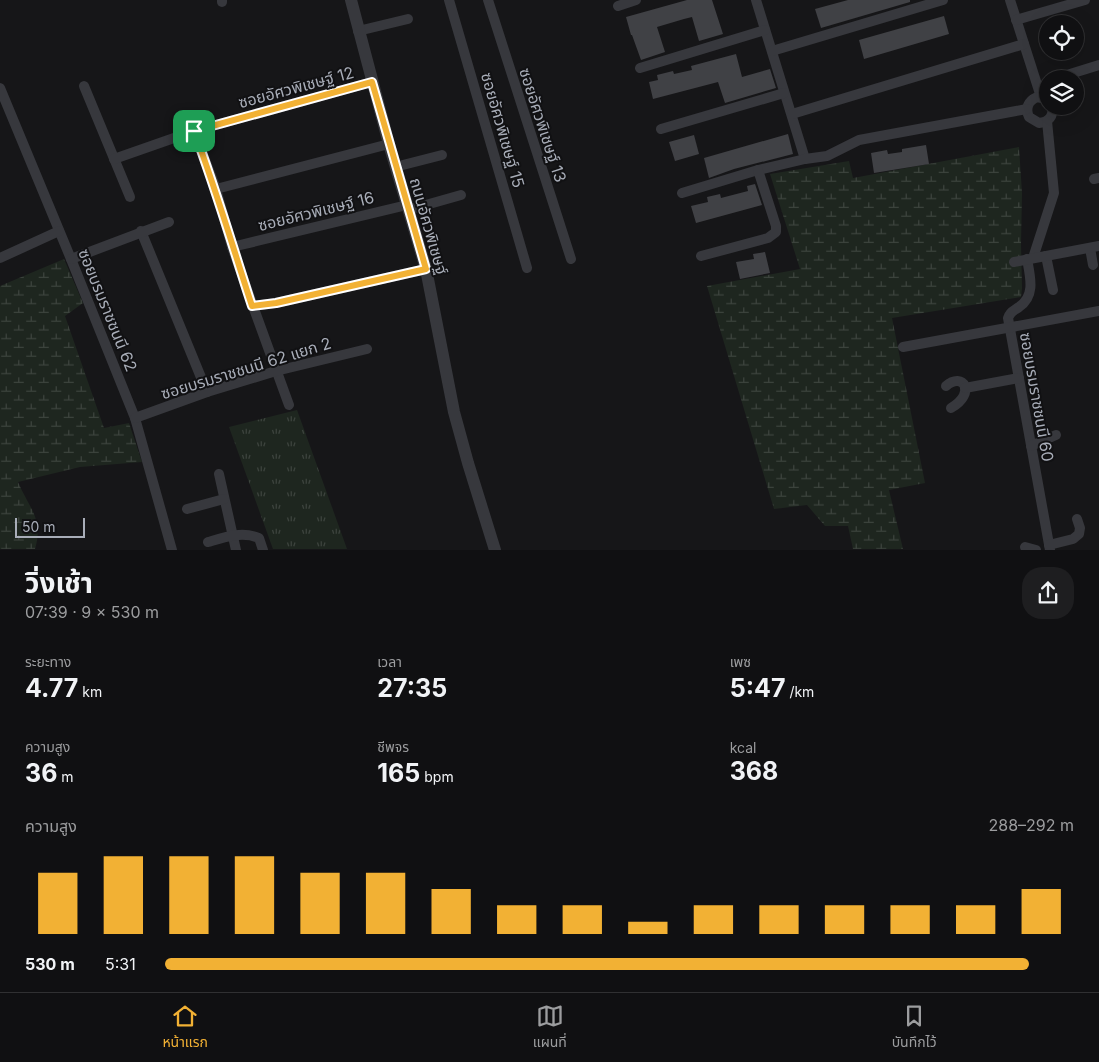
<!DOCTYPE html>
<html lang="th">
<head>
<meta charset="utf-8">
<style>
  body { margin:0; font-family:Inter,"Noto Sans Thai",sans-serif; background:#1e1e20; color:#f1f3f6; height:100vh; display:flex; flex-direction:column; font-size:19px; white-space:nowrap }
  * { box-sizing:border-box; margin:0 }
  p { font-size:16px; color:#9c9d9f }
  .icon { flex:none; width:28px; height:28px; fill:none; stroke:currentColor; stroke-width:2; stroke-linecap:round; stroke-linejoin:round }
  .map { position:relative; height:550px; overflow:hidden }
  .sheet { display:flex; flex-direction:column; background:#101012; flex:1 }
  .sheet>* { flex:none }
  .controls { position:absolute; left:1039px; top:15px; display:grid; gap:10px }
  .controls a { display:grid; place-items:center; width:45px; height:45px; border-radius:50%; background:#101012; box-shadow:0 5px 20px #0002,0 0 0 1px #303032; font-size:25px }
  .scale { position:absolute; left:15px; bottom:12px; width:70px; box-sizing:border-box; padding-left:5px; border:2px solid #a8adb8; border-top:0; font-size:14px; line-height:18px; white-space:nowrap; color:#a8adb8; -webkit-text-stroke:4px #111113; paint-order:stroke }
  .pin { position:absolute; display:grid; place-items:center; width:42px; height:42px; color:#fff; margin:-21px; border-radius:10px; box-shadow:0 2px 8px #0006 }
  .round { display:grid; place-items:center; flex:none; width:52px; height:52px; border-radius:20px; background:#1e1e20 }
  .summary { display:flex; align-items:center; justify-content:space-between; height:85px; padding:0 25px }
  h1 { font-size:28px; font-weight:700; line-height:38px }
  .stats { display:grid; grid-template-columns:repeat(3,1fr); gap:8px; height:85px; padding:5px 25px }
  .stats div { display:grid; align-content:center }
  .stats b { font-size:25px; font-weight:700 }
  .stats small { font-size:14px; font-weight:400 }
  .stats p { font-size:14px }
  .chart { height:140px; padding:10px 25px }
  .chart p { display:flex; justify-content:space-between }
  .chart svg { width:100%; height:90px; margin-top:5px; stroke:#f2b134; stroke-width:6 }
  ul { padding:0 25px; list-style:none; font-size:16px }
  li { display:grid; grid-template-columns:80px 60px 1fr; align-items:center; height:38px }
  li i { height:12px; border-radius:6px; background:#f2b134 }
  .tab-bar { display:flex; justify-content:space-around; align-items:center; height:70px; border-top:1px solid #303032; background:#101012; font-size:14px; color:#9c9d9f }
  .tab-bar a { display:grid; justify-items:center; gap:2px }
  .tab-bar .current { color:#f2b134 }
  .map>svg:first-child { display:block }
</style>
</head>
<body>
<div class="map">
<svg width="1099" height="550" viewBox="0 0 1099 550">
  <defs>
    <pattern id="grass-tufts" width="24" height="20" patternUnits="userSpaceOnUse" patternTransform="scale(1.25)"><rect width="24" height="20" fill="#1e261f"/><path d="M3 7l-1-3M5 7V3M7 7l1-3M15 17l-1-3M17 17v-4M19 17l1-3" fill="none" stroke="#3c433d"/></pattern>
    <pattern id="wetland-marsh" width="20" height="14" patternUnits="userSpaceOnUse" patternTransform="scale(1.25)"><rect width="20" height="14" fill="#1e261f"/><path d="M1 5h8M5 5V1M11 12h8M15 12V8" fill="none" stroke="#3c433d"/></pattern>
  </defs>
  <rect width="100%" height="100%" fill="#161618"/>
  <polygon fill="url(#grass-tufts)" points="297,410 347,549 273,549 229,427"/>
  <g fill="url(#wetland-marsh)">
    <polygon points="1019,147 1022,193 1021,244 1022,288 1021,297 892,318 925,483 889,490 903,549 853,549 848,526 825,526 807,505 774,509 707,286 800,269 770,174 849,161 853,178"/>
    <path d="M64 259 83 303 65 316 104 428 129 423 142 462 80 467 18 482C29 508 44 519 35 549H0V286Z"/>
  </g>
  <g fill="#404145">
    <polygon points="687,0 712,0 723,34 699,41 692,17 684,19 657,27 665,52 641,60 632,35 631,35 626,17"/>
    <polygon points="848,0 910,0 910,2 821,28 815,9"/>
    <polygon points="944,16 949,34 864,59 859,40"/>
    <polygon points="736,54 742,77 770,69 776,88 725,103 718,82 653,99 649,82 658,80 657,75 673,71 674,74 692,70 691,66"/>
    <polygon points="788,134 793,154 734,169 709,178 704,158"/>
    <polygon points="694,135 699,154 675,161 669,142"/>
    <polygon points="926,145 929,164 874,173 871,153 887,150 888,154 902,152 902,149"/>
    <polygon points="755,184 762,205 696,223 691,206 708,202 707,197 720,194 721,198 748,191 747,186"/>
    <polygon points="765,252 770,273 740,279 736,262 754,259 753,254"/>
  </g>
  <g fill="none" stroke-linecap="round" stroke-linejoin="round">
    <g stroke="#37383d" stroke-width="10">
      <polyline points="222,0 222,2"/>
      <polyline points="449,0 527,268"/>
      <polyline points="488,0 571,259"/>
      <polyline points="756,0 805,159"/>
      <polyline points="1010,0 1041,97"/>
      <polyline points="618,6 636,0"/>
      <polyline points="1016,20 1085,0"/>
      <polyline points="358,31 408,19"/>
      <polyline points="772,51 943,0"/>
      <polyline points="640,68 765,30"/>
      <polyline points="1054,79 1099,65"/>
      <polyline points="84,86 130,197"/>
      <polyline points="0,88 71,259 135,418 172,550"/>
      <path d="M1047 99 1037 97C1028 101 1025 108 1029 117L1039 123C1049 122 1054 116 1052 106"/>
      <polyline points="792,114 1024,44"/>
      <polyline points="661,129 784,93"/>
      <polyline points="194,131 216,189 232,247 253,306 289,405"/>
      <polyline points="114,159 194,131 372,82"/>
      <polyline points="395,167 442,155"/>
      <polyline points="1094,179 1099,178"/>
      <polyline points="216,189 389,144"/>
      <polyline points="682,193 758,170 805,159 827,156 859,140 1027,109"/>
      <polyline points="408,210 461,195"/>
      <polyline points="141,231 207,392"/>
      <polyline points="232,247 407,205"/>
      <polyline points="1090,248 1093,265"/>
      <polyline points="701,256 768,238 776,232 776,226 758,170"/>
      <polyline points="1046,256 1053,290"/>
      <polyline points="0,258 59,231"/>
      <polyline points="1033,258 1054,193 1047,121"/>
      <polyline points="71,259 169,222"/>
      <path d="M1027 259C1030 276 1036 296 1019 307 1014 311 1010 311 1008 318L1050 550"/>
      <polyline points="1014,262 1099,246"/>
      <polyline points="253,306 276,303 426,269"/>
      <polyline points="903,347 1099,311"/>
      <path d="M946 386C963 371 977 393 951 408"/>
      <polyline points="965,388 1019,378"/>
      <polyline points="135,418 207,392 276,371 367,349"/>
      <polyline points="1031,446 1056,435"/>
      <polyline points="219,474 236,550"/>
      <polyline points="187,509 224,499"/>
      <path d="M208 542C225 537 242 531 259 538L263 550"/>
      <polyline points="1049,545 1073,539 1079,534 1080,528 1077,519"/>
      <polyline points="1025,547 1036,550"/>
    </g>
    <polyline stroke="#37383d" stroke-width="12" points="351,0 389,144 426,269 454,412 468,463 495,550"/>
  </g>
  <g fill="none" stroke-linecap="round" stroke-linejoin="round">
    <defs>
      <path id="route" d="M372 82 426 269 276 303 252 306C233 248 216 189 194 131Z"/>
    </defs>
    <use href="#route" stroke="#fff" stroke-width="10"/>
    <use href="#route" stroke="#f2b134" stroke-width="6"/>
  </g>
  <g text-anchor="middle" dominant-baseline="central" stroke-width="4" stroke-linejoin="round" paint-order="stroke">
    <g font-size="16" fill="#a8adb8" stroke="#111113">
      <text transform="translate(296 87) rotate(-15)">ซอยอัศวพิเชษฐ์ 12</text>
      <text transform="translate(543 125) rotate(72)">ซอยอัศวพิเชษฐ์ 13</text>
      <text transform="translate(503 130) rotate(74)">ซอยอัศวพิเชษฐ์ 15</text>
      <text transform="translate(316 211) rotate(-14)">ซอยอัศวพิเชษฐ์ 16</text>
      <text transform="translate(429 226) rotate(74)">ถนนอัศวพิเชษฐ์</text>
      <text transform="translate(108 310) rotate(68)">ซอยบรมราชชนนี 62</text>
      <text transform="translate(246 368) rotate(-17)">ซอยบรมราชชนนี 62 แยก 2</text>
      <text transform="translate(1037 397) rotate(80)">ซอยบรมราชชนนี 60</text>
    </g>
  </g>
</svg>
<div class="controls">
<a><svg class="icon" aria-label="locate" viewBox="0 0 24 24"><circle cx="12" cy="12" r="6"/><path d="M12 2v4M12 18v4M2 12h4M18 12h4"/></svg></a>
<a><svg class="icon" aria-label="layers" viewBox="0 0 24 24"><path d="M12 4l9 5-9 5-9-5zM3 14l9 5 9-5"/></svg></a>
</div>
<div class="scale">50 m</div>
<div class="pin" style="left:194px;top:131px;background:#1e9e55"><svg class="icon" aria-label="arrive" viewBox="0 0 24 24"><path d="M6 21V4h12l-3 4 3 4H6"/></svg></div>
</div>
<section class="sheet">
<div class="summary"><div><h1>วิ่งเช้า</h1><p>07:39 · 9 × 530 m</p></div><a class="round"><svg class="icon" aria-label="share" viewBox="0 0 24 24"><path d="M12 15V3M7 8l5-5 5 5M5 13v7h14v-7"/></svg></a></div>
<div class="stats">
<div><p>ระยะทาง</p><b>4.77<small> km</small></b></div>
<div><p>เวลา</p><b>27:35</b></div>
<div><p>เพซ</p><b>5:47<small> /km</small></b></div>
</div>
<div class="stats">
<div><p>ความสูง</p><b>36<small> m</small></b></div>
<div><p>ชีพจร</p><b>165<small> bpm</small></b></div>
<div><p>kcal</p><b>368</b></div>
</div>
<div class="chart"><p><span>ความสูง</span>288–292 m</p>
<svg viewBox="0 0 160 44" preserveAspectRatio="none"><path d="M5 44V14M15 44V6M25 44V6M35 44V6M45 44V14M55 44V14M65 44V22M75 44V30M85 44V30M95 44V38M105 44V30M115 44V30M125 44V30M135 44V30M145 44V30M155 44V22"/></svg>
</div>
<ul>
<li><b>530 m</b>5:31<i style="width:95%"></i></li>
</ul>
</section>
<nav class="tab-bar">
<a class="current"><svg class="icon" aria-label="home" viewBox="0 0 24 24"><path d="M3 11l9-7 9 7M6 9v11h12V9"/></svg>หน้าแรก</a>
<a><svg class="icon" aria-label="map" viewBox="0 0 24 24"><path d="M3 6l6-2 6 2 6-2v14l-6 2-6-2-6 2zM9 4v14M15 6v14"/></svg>แผนที่</a>
<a><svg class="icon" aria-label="saved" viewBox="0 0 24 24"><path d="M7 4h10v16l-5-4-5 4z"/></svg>บันทึกไว้</a>
</nav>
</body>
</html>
